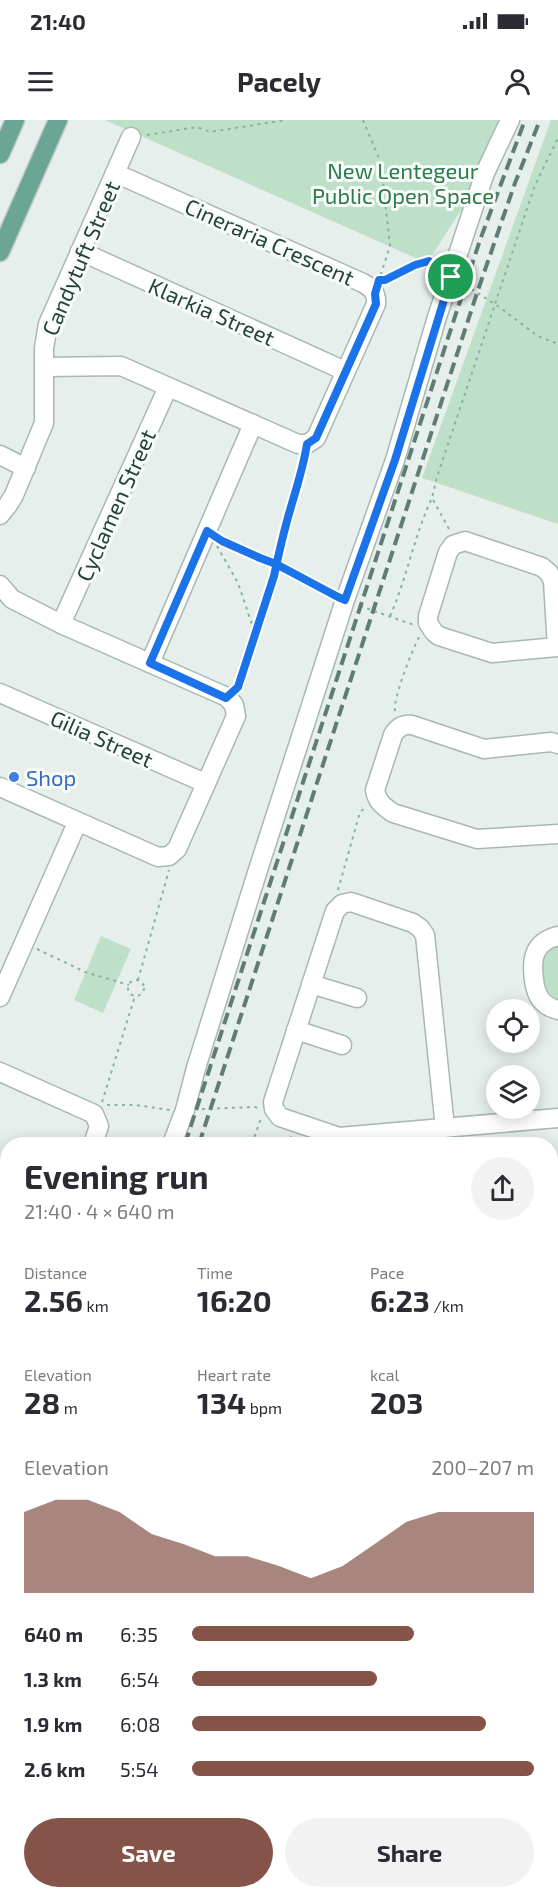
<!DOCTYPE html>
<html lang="en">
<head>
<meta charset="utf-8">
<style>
  body { margin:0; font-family:"Exo 2",sans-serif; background:#f2f2f3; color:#2b2b33; height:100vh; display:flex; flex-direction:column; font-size:22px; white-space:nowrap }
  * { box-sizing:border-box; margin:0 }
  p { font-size:20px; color:#7c7c81 }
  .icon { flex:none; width:33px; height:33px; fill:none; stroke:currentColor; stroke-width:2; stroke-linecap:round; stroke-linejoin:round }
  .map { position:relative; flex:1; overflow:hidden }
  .side { position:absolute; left:0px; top:1017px; width:558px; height:762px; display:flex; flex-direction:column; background:#fff; border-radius:24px 24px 0 0; box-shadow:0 3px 15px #0003 }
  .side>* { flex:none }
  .tools { position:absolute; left:486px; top:879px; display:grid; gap:12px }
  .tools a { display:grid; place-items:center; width:54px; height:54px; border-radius:50%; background:#fff; box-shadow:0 3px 15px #0003; font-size:30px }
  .pin { position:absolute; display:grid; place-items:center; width:51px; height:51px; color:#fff; margin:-26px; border:3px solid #fff; border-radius:50%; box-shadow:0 2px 6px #0007 }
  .round { display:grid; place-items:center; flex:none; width:63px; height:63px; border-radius:32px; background:#f2f2f3 }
  .overview { display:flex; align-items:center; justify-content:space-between; height:102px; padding:0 24px }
  h1 { font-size:33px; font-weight:700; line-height:45px }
  .stats { display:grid; grid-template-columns:repeat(3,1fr); gap:9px; height:102px; padding:6px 24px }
  .stats div { display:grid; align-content:center }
  .stats b { font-size:30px; font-weight:700 }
  .stats small { font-size:16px; font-weight:400 }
  .stats p { font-size:16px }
  .chart { height:168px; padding:12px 24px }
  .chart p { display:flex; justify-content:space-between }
  .chart svg { width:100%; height:108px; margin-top:6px; fill:#855347; opacity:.7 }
  .cta { display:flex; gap:12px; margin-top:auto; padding:12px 24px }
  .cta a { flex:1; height:69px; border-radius:36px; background:#855347; color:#fff; font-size:24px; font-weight:700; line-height:69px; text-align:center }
  .cta a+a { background:#f2f2f3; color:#2b2b33 }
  ul { padding:0 24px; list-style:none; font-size:20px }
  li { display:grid; grid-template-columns:96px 72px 1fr; align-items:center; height:45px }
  li i { height:15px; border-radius:8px; background:#855347 }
  .status { display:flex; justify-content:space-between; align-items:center; height:42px; padding:0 30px; background:#fff; direction:ltr }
  .status svg { height:16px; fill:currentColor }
  header { display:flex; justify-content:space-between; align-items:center; height:78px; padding:0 24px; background:#fff; font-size:27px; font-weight:700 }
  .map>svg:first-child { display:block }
</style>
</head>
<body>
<div class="status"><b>21:40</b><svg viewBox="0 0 49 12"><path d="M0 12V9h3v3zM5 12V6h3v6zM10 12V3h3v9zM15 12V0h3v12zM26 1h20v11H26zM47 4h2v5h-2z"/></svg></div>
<header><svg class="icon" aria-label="menu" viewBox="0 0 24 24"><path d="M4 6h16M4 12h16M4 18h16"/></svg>Pacely<svg class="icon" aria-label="person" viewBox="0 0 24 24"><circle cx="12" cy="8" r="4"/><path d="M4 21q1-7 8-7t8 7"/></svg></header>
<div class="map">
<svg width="558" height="1779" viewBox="0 0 558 1779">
  <rect width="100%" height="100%" fill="#e6efeb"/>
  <g fill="#bfe0c8">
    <polygon points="105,0 510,0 485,53 427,143"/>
    <polygon points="551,0 558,0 558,404 422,358"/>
    <polygon points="101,816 131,829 103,893 74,880"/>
    <path d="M558 827V880C538 872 535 833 558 827Z"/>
    <polygon points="550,1713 558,1719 558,1759 551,1768"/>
  </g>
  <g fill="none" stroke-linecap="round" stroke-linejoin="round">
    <defs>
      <g id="minor">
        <polyline points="80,131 345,251"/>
        <path d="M45 247 121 246 298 324H307L316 318 376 184C377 173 372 168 363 163L115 53"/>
        <polyline points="0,335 26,348"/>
        <polyline points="0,395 8,385 14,375 44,303 44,228 48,204 131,17"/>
        <polygon points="465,421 542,447 549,453 553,461 557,527 492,533 439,516 434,512 428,503 428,496 448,432 453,425"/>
        <polyline points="0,465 12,479 61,504 227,577 234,585 236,596 177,729 169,736 158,737 0,667"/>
        <polyline points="61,504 168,267"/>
        <polyline points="150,543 253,304"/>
        <polyline points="0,573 205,663"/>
        <path d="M558 624 551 622 484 629 412 605C403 604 397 608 393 615L375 670C377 682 383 686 393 693L477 719 558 714"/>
        <path d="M558 816C534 822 531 838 534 860 536 876 542 886 558 890"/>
        <polyline points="311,864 357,878"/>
        <polyline points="0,877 77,703"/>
        <polyline points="296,910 342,925"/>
        <polyline points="0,952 94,994 99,1006 93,1024"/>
        <polyline points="445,1008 425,815 420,808 413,803 351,782 342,784 335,791 273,982 274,989 280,997 339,1017 558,998"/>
        <polyline points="172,1024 185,990 196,948 257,753 345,480 395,340 437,197 485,53 510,0"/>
        <polyline points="0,1048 8,1051"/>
        <polyline points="550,1095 558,1095"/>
        <polyline points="0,1246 8,1236"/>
        <polyline points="550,1367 558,1366"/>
        <polyline points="550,1463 558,1463"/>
        <polyline points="0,1561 8,1539"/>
        <polyline points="289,1772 297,1779"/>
        <polyline points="76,1779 82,1772"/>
        <polyline points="200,1779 206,1772"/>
        <polyline points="550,1779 558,1769"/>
      </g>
      <g id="major">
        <polyline points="0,34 15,0"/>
        <polyline points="0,132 58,0"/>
      </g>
    </defs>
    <use href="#minor" stroke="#a8b8b2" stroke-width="21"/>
    <use href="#major" stroke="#c2cac8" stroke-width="21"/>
    <g stroke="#86b3a5" stroke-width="2" stroke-dasharray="3 4.5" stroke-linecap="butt">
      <polyline points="363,0 381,43 390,126 380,157"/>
      <polyline points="147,15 197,7 210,12 286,0"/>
      <polyline points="383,160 429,141 437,147"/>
      <polyline points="465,165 495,184 538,216 558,224"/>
      <polyline points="449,409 432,378 437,357 535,65 558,18"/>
      <polyline points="219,419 260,438 276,444 330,473"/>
      <polyline points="217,426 238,463 255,513"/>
      <polyline points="360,486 414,505"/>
      <path d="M390 496C407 458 414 416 432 378"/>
      <polyline points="239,566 274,456 286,402 305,338"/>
      <path d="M395 591C393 578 412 531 419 517"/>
      <polyline points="338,770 360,692 365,688"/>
      <polyline points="37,829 85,852 129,865"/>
      <circle cx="136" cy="868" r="8"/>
      <polyline points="138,860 169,750"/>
      <polyline points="102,982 135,876"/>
      <polyline points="107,985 135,985 170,990"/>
      <polyline points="202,989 255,987 260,989"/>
      <polyline points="252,1024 261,998"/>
      <polyline points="276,1024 292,1017"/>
      <polyline points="0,1129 8,1128"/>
      <polyline points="0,1174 8,1181"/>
      <polyline points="550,1739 558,1739"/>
    </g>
    <use href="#minor" stroke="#fff" stroke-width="18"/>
    <use href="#major" stroke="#6aa596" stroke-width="18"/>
    <g stroke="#5f7d75" stroke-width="4" stroke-dasharray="12 6" stroke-linecap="butt">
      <polyline points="185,1024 480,120 525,0"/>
      <polyline points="199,1024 477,173 515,63 540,0"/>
      <polyline points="0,1590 8,1567"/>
      <polyline points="0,1635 8,1612"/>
    </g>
  </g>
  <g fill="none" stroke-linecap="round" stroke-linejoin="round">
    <defs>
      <path id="route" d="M451 157 429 141 415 145 385 160H379L375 174 376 184 316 318 307 324C303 350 294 375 287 401 282 419 278 437 274 456L238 567 226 578 150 543 207 411 222 421 260 438 276 444 338 477 345 480 395 340 451 157"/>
    </defs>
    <use href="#route" stroke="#fff" stroke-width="12"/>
    <use href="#route" stroke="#1a73e8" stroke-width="8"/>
  </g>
  <circle fill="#3f7fe0" stroke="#f7fbf9" stroke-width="2" cx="14" cy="657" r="6"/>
  <g text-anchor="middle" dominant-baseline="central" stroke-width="6" stroke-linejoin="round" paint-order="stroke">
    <g font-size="22" fill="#2d7a4b" stroke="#f7fbf9">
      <text x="403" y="50">New Lentegeur<tspan x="403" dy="25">Public Open Space</tspan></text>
    </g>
    <g font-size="22" fill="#24423a" stroke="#f7fbf9">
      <text transform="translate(270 121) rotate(24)">Cineraria Crescent</text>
      <text transform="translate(80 138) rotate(-67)">Candytuft Street</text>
      <text transform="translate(212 191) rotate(24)">Klarkia Street</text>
      <text transform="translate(115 385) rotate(-66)">Cyclamen Street</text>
      <text transform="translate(102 618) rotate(24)">Gilia Street</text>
    </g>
    <g font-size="22" fill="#366cbe" stroke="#f7fbf9" text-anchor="start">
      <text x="26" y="657">Shop</text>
    </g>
  </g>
</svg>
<div class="tools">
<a><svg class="icon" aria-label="locate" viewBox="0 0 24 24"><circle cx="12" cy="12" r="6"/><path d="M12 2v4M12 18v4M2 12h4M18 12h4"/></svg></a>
<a><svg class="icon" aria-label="layers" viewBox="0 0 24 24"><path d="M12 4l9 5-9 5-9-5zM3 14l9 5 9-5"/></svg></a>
</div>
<div class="pin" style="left:451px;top:157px;background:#1e9e55"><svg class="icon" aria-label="arrive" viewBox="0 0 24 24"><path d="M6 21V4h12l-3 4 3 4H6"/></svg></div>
<section class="side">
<div class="overview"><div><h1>Evening run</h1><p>21:40 · 4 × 640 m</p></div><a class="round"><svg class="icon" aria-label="share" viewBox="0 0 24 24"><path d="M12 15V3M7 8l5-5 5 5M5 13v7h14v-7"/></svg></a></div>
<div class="stats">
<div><p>Distance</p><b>2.56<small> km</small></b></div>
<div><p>Time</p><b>16:20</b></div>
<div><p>Pace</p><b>6:23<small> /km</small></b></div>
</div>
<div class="stats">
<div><p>Elevation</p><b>28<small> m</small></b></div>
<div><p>Heart rate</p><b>134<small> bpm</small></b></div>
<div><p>kcal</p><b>203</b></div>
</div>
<div class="chart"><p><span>Elevation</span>200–207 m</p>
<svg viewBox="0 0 160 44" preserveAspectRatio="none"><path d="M0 44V11L10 6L20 6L30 11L40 20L50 24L60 29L70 29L80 33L90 38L100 33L110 24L120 15L130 11L140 11L150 11L160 11V44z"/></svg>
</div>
<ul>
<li><b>640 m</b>6:35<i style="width:65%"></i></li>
<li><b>1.3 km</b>6:54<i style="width:54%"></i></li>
<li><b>1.9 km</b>6:08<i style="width:86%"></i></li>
<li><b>2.6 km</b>5:54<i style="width:100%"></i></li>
</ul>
<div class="cta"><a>Save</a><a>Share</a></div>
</section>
</div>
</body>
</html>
